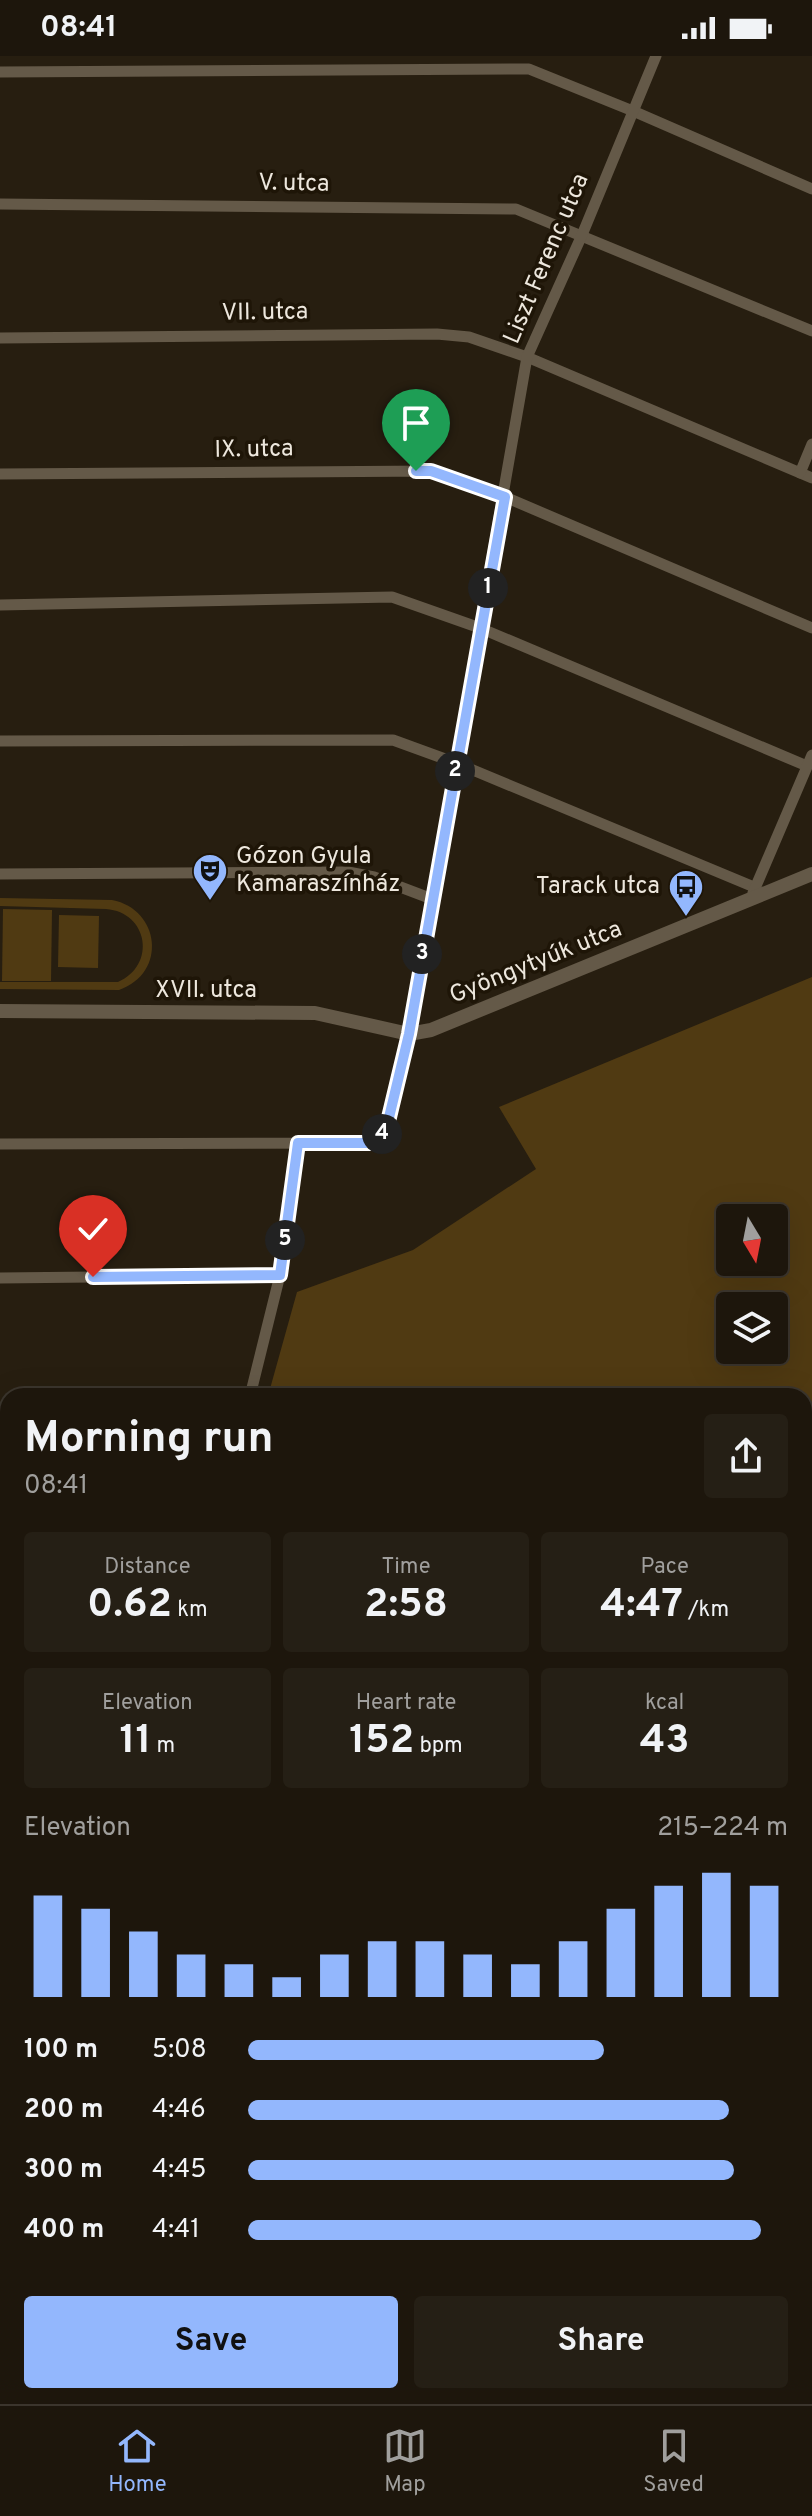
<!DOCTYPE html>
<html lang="en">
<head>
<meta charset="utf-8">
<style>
  body { margin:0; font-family:Overpass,sans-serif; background:#251f15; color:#f1f3f6; height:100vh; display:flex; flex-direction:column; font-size:30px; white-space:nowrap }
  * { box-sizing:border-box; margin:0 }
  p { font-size:26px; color:#a09f9d }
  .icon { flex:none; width:44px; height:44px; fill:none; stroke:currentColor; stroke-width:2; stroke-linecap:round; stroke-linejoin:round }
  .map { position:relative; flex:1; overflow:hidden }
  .side { position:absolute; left:0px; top:1332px; width:812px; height:1016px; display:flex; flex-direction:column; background:#1d160c; border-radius:24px 24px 0 0; box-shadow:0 8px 32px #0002,0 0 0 2px #3b352d }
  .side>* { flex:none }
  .needle { width:52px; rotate:170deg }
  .tools { position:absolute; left:716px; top:1148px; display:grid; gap:16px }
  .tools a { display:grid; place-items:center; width:72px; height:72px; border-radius:8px; background:#1d160c; box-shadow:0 8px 32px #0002,0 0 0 2px #3b352d; font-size:40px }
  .pin { position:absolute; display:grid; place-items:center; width:68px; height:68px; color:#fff; margin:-82px -34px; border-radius:50% 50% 50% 0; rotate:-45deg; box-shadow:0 0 8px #0007 }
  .pin .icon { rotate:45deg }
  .km { position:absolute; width:40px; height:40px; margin:-20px; border-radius:50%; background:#222; color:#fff; font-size:22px; line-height:40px; text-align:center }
  .round { display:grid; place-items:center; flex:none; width:84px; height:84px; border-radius:8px; background:#251f15 }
  .summary { display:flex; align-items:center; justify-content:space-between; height:136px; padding:0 24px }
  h1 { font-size:44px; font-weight:700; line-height:60px }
  .stats { display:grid; grid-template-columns:repeat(3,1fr); gap:12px; height:136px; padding:8px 24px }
  .stats div { display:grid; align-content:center; border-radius:8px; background:#251f15; text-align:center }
  .stats b { font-size:40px; font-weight:700 }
  .stats small { font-size:22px; font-weight:400 }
  .stats p { font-size:22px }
  .chart { height:224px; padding:16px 24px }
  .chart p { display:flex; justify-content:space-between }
  .chart svg { width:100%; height:144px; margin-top:8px; stroke:#93b7fd; stroke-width:6 }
  .cta { display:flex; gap:16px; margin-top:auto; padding:16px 24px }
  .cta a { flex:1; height:92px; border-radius:8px; background:#93b7fd; color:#111; font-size:32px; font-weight:700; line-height:92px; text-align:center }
  .cta a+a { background:#251f15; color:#f1f3f6 }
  ul { padding:0 24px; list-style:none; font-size:26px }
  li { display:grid; grid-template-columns:128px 96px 1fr; align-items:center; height:60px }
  li i { height:20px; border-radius:10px; background:#93b7fd }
  .status { display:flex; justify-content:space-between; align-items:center; height:56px; padding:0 40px; background:#1d160c; direction:ltr }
  .status svg { height:22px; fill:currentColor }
  .dock { display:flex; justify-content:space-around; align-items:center; height:112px; border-top:2px solid #3b352d; background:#1d160c; font-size:22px; color:#a09f9d }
  .dock a { display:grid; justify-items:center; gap:4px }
  .dock .selected { color:#93b7fd }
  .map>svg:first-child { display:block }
</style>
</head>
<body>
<div class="status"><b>08:41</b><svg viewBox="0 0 49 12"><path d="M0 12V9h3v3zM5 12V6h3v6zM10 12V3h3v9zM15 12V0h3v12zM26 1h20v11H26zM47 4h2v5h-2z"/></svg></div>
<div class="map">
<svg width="812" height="2348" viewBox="0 0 812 2348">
  <rect width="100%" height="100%" fill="#271e10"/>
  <g fill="#503a12" fill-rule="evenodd">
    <path d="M0 842 112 844C160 853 168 917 119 934L0 933V926H118C157 909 148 856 106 853L0 850Z"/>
    <polygon points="3,853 52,854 51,925 2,925"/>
    <polygon points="59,859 99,860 98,912 58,911"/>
    <path d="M812 921V1396L804 1399V1340H268L297 1236 413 1194 536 1113 499 1051ZM730 1162H774V1206H730ZM730 1250H774V1294H730Z"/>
  </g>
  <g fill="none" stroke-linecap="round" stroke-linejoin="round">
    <g stroke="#645948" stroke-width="11">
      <polyline points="0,16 529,13 633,55 812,133"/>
      <polyline points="0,148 516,153 812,275"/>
      <polyline points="0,282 437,278 469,281 527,301 812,422"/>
      <polyline points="800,417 812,388"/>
      <polyline points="0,418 431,415 505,441 812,572"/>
      <polyline points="0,549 392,541 480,572 807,710"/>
      <polyline points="0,685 393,684 456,707 754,831"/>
      <polyline points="0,818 348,816 374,821 432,843"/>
      <polyline points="753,837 812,699"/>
      <polyline points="0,1088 373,1087 386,1074 409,978 527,301 582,179 656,0"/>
      <polyline points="0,1222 280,1219"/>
      <polyline points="250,1340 280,1219 298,1087"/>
      <polyline points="0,1355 8,1355"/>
      <polyline points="804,1401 812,1397"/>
      <polyline points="0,1485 8,1485"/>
      <polyline points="804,1551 812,1547"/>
      <polyline points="0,1623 8,1623"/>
      <polyline points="804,1657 812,1662"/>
      <polyline points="804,1684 812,1671"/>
      <polyline points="0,1757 8,1757"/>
      <polyline points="0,1948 8,1953"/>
      <polyline points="0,2032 8,2022"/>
      <polyline points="804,2171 812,2159"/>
      <polyline points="0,2218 8,2208"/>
      <polyline points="656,2340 670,2348"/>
      <polyline points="0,2341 9,2348"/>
      <polyline points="67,2348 73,2340"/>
      <polyline points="231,2348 237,2340"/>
      <polyline points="391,2348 396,2340"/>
      <polyline points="503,2348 509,2340"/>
      <polyline points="681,2348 687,2340"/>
    </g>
    <polyline stroke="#645948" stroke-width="14" points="0,955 315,957 409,978 431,974 812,818"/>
  </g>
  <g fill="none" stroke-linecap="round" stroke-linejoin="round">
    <defs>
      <polyline id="route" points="93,1221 280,1219 298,1087 373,1087 386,1074 409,978 505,441 431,415 416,415"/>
    </defs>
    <use href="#route" stroke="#fff" stroke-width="16"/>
    <use href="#route" stroke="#93b7fd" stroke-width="10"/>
  </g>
  <defs>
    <symbol id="theatre-pin" viewBox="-11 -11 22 30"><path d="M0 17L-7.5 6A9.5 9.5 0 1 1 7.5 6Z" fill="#93b7fd" stroke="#1e1507"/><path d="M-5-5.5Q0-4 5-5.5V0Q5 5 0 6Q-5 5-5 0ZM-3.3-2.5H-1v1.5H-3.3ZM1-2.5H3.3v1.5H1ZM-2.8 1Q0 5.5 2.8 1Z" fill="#111"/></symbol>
    <symbol id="bus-pin" viewBox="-11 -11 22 30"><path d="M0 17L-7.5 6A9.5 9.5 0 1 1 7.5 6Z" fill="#93b7fd" stroke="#1e1507"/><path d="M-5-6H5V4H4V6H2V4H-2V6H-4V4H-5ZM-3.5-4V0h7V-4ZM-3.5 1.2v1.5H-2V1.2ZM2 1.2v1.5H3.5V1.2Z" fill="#111"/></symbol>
  </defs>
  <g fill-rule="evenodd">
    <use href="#theatre-pin" x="190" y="795" width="40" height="54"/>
    <use href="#bus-pin" x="666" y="811" width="40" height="54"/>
  </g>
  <g text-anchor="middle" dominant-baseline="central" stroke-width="7" stroke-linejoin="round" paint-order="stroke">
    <g font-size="24" fill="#ede7dd" stroke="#1e1507">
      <text transform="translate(294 128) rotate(1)">V. utca</text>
      <text transform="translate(547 203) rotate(-67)">Liszt Ferenc utca</text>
      <text transform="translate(265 257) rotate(-1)">VII. utca</text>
      <text transform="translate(254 394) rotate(-1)">IX. utca</text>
      <text transform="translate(536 907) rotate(-22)">Gyöngytyúk utca</text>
      <text x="206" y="935">XVII. utca</text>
    </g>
    <g font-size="24" fill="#ede7dd" stroke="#1e1507" text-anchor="start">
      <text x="236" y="801">Gózon Gyula<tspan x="236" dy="28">Kamaraszínház</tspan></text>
      <text x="660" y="831" text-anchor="end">Tarack utca</text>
    </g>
  </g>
</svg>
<div class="tools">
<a><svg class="needle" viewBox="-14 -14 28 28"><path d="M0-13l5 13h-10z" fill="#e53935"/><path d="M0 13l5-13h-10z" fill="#a09f9d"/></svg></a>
<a><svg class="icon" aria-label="layers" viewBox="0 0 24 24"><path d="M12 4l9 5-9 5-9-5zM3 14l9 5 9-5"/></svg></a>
</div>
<div class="pin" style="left:416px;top:415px;background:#1e9e55"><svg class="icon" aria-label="arrive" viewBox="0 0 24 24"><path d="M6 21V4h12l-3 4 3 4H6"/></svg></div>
<div class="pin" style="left:93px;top:1221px;background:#d93025"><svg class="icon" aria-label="check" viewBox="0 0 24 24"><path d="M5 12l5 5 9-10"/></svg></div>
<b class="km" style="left:488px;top:532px">1</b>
<b class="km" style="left:455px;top:715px">2</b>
<b class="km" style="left:422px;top:898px">3</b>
<b class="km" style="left:382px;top:1078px">4</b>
<b class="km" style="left:285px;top:1184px">5</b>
<section class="side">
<div class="summary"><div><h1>Morning run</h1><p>08:41</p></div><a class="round"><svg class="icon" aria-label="share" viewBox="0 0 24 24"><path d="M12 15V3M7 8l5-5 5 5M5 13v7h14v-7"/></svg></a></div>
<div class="stats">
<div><p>Distance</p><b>0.62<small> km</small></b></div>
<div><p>Time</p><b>2:58</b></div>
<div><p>Pace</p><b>4:47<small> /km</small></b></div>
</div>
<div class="stats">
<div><p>Elevation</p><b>11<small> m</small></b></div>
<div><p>Heart rate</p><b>152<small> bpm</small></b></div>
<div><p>kcal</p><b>43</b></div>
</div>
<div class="chart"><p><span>Elevation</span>215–224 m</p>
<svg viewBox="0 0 160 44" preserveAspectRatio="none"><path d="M5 44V13M15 44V17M25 44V24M35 44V31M45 44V34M55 44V38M65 44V31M75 44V27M85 44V27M95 44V31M105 44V34M115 44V27M125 44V17M135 44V10M145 44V6M155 44V10"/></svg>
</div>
<ul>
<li><b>100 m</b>5:08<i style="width:66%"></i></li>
<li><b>200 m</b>4:46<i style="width:89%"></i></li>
<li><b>300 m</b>4:45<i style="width:90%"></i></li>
<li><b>400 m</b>4:41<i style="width:95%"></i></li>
</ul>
<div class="cta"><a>Save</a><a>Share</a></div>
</section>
</div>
<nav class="dock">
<a class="selected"><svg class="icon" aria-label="home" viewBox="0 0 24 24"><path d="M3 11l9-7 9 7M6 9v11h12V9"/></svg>Home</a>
<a><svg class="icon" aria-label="map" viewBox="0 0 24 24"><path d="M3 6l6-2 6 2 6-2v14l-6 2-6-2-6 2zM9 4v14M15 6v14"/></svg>Map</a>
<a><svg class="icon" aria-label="saved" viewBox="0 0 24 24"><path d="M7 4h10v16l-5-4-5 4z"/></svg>Saved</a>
</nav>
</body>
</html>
